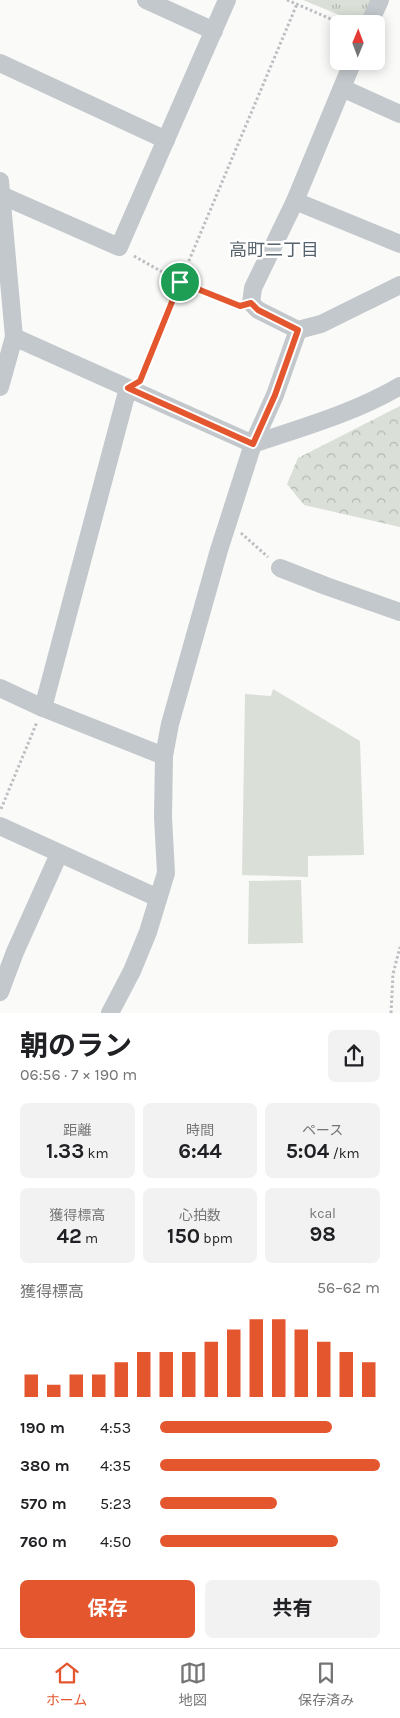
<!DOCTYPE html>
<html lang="ja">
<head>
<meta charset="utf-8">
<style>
  body { margin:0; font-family:Karla,"Noto Sans JP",sans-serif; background:#f2f2f2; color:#202124; height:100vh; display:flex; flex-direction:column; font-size:19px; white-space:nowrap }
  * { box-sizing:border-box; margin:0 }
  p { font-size:16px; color:#757577 }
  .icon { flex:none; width:28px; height:28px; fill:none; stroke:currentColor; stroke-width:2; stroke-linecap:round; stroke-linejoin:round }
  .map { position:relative; height:1013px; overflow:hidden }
  .panel { display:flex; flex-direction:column; background:#fff; flex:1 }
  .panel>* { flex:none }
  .needle { width:32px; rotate:1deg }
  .buttons { position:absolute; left:330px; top:15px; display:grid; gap:10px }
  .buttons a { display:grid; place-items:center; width:55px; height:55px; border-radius:8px; background:#fff; box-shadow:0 2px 12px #0003; font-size:25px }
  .pin { position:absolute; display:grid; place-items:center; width:42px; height:42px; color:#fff; margin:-21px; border:2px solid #fff; border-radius:50%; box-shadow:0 1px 5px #0007 }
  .round { display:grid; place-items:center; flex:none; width:52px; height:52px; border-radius:8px; background:#f2f2f2 }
  .head { display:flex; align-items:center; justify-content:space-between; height:85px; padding:0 20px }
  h1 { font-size:28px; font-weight:700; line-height:38px }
  .stats { display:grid; grid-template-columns:repeat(3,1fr); gap:8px; height:85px; padding:5px 20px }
  .stats div { display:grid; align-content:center; border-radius:8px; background:#f2f2f2; text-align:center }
  .stats b { font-size:21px; font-weight:700 }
  .stats small { font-size:14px; font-weight:400 }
  .stats p { font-size:14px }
  .chart { height:140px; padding:10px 20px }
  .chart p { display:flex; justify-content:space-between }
  .chart svg { width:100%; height:90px; margin-top:5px; stroke:#e4572e; stroke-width:6 }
  .cta { display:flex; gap:10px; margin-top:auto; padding:10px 20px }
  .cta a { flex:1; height:58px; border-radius:8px; background:#e4572e; color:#fff; font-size:20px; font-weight:700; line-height:58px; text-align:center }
  .cta a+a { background:#f2f2f2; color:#202124 }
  ul { padding:0 20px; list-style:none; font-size:16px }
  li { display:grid; grid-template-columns:80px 60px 1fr; align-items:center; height:38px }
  li i { height:12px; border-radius:6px; background:#e4572e }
  .tabs { display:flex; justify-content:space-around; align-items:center; height:70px; border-top:1px solid #e0e0e0; background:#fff; font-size:14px; color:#757577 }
  .tabs a { display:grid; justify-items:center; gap:2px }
  .tabs .active { color:#e4572e }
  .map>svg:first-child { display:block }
</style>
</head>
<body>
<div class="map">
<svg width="400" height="1013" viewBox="0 0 400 1013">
  <defs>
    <pattern id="forest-crowns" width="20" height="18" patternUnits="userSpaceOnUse" patternTransform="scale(1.25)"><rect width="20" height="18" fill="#dadfd7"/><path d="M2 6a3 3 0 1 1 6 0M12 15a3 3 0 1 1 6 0" fill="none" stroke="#b4b9b4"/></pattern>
    <pattern id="park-tufts" width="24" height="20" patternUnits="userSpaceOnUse" patternTransform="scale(1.25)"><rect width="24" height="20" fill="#dadfd7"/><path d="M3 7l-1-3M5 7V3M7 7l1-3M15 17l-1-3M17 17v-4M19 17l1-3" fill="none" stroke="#b4b9b4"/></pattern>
  </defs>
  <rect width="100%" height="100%" fill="#fafaf8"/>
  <polygon fill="url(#forest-crowns)" points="400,406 400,527 304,505 287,484 298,458"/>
  <polygon fill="url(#park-tufts)" points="303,0 372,0 361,24"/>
  <g fill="#dadfd7">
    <polygon points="273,689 360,741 364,855 308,856 308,877 242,875 245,694 271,696"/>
    <polygon points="301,880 303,943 248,944 249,881"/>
  </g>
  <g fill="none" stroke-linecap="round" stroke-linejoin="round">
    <g stroke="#bbbfc2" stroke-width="3" stroke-dasharray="2.5 2.5" stroke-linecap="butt">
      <polyline points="287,0 342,24"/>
      <polyline points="134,256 180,282 234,304"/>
      <polyline points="142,377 180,282 297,4"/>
      <polyline points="241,533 268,557"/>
      <polyline points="1,809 37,722"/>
      <polyline points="391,1013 393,974 400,947"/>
    </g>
    <g stroke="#c3c8cc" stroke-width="18">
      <polyline points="146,0 214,31"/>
      <polyline points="369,24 380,0"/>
      <polyline points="353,61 295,201 253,288 251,303 258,310 298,330 321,324 400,285"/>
      <polyline points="0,63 166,140"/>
      <polyline points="342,88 400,114"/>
      <polyline points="0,181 14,337 0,387"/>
      <polyline points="1,195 119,247 227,0"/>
      <polyline points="295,201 400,244"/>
      <polyline points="14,337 253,444 275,395 298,330"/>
      <polyline points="280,568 326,586 400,612"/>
      <polyline points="0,688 43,708 164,756"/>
      <polyline points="43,708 128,388"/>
      <polyline points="0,826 158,898"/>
      <polyline points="0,992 15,952 59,854"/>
      <path d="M110 1013 132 971 148 932 166 873 163 817 164 756 170 724 219 550 253 444C303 427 354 413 400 386"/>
    </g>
  </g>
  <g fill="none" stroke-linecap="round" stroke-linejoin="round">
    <defs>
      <polygon id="route" points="180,282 240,306 251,303 258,310 298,330 275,395 253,444 128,388 140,381"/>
    </defs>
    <use href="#route" stroke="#fff" stroke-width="10"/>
    <use href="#route" stroke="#e4572e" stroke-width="6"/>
  </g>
  <g text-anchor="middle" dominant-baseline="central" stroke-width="5" stroke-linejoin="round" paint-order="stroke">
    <g font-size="18" fill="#57646e" stroke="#fff">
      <text x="274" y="250">高町二丁目</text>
    </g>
  </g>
</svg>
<div class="buttons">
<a><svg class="needle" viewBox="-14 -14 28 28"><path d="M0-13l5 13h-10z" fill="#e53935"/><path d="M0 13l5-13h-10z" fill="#757577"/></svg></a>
</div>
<div class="pin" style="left:180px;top:282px;background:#1e9e55"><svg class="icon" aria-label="arrive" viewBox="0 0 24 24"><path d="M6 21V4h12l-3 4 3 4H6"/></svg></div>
</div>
<section class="panel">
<div class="head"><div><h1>朝のラン</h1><p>06:56 · 7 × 190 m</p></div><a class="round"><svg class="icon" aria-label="share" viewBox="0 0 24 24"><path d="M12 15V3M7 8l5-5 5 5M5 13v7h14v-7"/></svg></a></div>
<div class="stats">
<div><p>距離</p><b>1.33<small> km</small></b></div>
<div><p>時間</p><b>6:44</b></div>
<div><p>ペース</p><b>5:04<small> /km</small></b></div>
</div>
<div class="stats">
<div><p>獲得標高</p><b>42<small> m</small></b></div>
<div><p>心拍数</p><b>150<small> bpm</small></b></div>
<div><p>kcal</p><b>98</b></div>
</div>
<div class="chart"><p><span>獲得標高</span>56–62 m</p>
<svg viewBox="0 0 160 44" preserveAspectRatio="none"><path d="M5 44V33M15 44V38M25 44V33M35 44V33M45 44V27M55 44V22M65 44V22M75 44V22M85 44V17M95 44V11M105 44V6M115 44V6M125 44V11M135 44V17M145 44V22M155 44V27"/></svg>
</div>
<ul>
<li><b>190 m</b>4:53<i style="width:78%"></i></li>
<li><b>380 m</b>4:35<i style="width:100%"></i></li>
<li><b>570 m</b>5:23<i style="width:53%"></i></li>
<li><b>760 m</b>4:50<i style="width:81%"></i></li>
</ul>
<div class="cta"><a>保存</a><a>共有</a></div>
</section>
<nav class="tabs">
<a class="active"><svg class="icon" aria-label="home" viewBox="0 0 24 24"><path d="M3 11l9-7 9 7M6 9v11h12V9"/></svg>ホーム</a>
<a><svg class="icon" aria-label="map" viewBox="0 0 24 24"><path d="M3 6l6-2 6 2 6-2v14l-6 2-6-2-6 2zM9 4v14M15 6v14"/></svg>地図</a>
<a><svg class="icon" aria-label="saved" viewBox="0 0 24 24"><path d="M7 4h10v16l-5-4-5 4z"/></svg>保存済み</a>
</nav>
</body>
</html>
